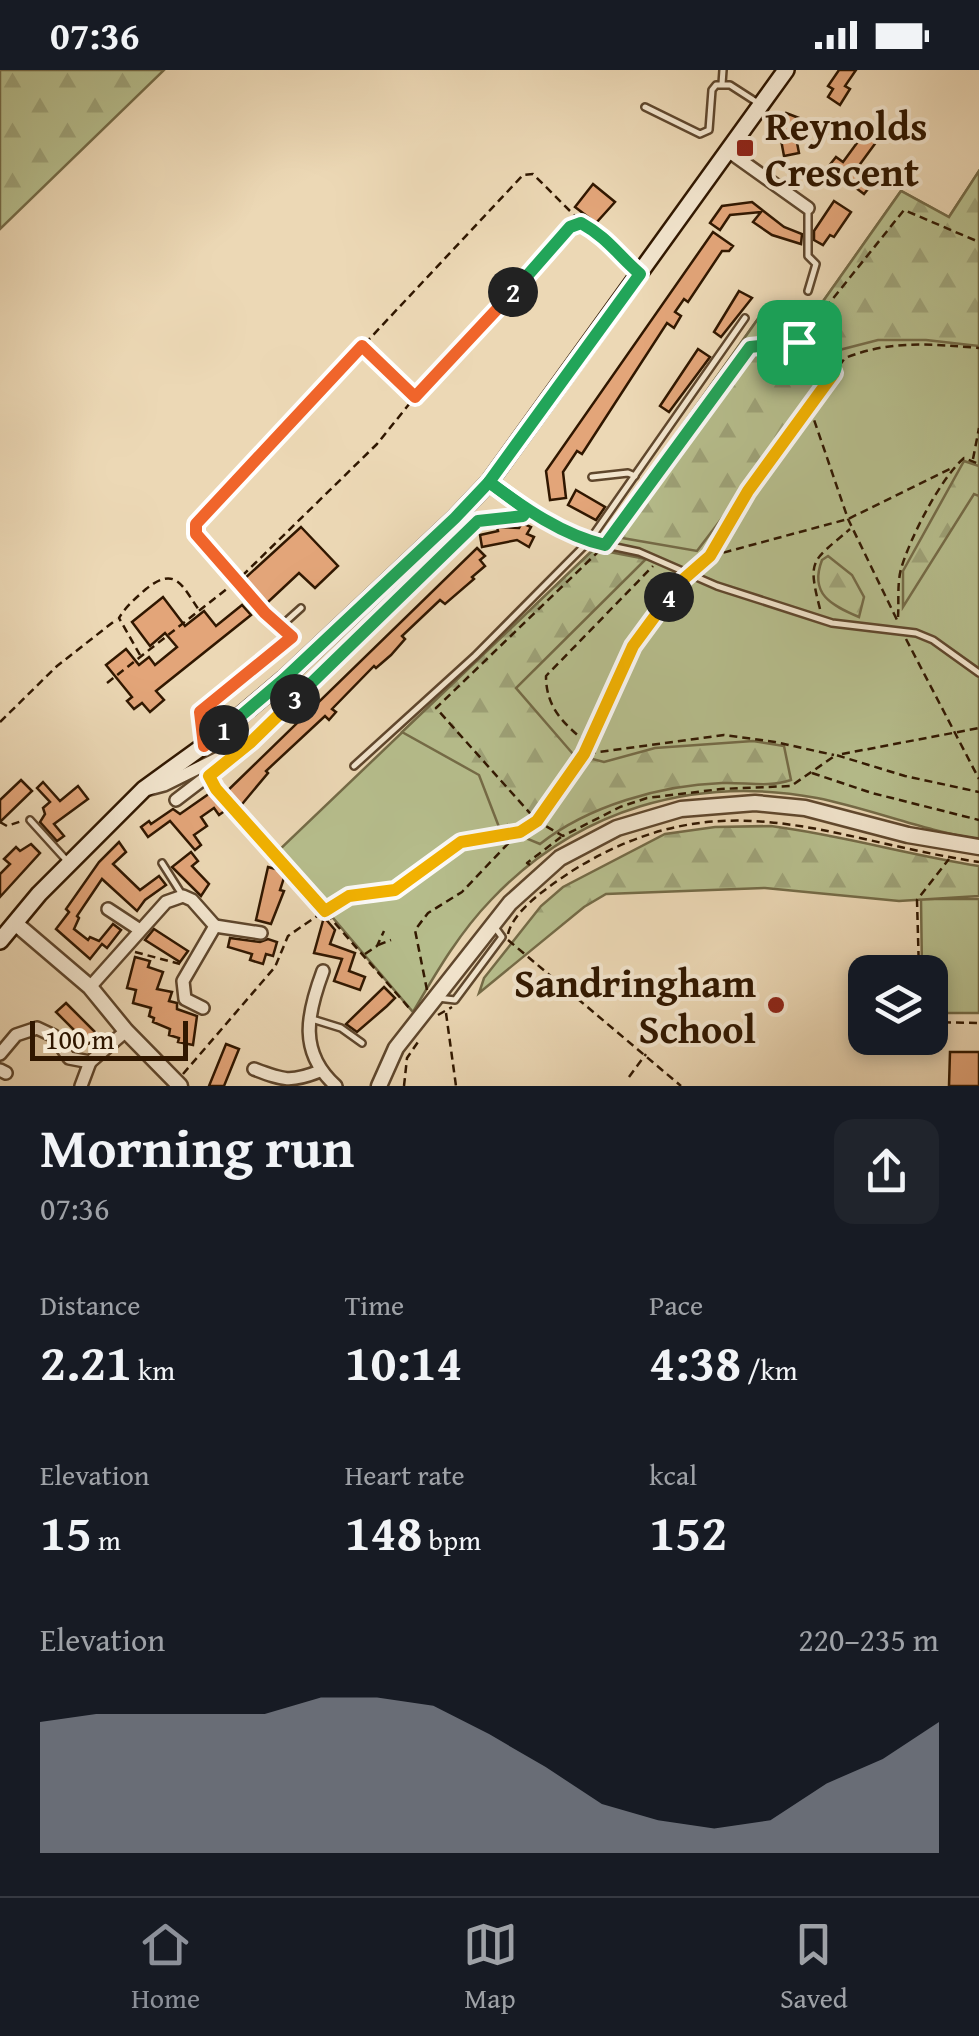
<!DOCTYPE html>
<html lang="en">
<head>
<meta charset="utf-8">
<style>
  body { margin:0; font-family:"Gentium Book Plus",serif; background:#20242c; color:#f1f3f6; height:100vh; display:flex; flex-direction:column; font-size:38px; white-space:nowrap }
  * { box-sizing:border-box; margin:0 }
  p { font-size:32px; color:#9ea1a6 }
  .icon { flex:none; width:55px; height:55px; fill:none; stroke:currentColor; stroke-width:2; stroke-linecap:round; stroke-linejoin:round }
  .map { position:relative; height:1016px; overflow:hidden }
  .drawer { display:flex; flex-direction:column; background:#171b24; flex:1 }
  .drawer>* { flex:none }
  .tools { position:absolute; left:848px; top:885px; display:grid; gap:20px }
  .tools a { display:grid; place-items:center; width:100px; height:100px; border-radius:20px; background:#171b24; box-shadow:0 5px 15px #0003; font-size:50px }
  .scale { position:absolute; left:30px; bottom:25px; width:158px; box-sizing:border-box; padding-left:10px; border:5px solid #301700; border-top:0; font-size:28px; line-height:35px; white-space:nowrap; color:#301700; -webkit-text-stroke:8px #f3e6cf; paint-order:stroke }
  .pin { position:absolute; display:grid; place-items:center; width:85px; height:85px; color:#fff; margin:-42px; border-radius:20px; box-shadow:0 5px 15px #0006 }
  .km { position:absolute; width:50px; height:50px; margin:-25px; border-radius:50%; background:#222; color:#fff; font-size:28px; line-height:50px; text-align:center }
  .round { display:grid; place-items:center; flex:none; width:105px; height:105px; border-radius:20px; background:#20242c }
  .summary { display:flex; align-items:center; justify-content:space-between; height:170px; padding:0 40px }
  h1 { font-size:55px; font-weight:700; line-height:75px }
  .figures { display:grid; grid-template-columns:repeat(3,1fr); gap:15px; height:170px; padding:10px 40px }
  .figures div { display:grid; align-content:center }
  .figures b { font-size:50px; font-weight:700 }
  .figures small { font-size:28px; font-weight:400 }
  .figures p { font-size:28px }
  .chart { height:280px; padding:20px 40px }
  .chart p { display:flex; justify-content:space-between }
  .chart svg { width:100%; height:180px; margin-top:10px; fill:#8c9099; opacity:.7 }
  .status { display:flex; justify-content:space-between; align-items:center; height:70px; padding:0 50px; background:#171b24; direction:ltr }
  .status svg { height:28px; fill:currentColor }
  .tab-bar { display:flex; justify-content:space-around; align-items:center; height:140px; border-top:2px solid #363941; background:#171b24; font-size:28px; color:#9ea1a6 }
  .tab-bar a { display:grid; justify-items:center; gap:5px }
  .tab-bar .active { color:#8c9099 }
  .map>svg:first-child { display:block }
</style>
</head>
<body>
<div class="status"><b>07:36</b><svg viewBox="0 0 49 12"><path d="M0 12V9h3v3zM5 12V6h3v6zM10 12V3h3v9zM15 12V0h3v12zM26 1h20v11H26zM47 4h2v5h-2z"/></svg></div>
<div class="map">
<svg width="979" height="1016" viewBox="0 0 979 1016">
  <defs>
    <pattern id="forest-firs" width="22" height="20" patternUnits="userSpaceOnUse" patternTransform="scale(2.5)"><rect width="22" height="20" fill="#b7bf8e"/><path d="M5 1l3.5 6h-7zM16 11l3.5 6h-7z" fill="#9ea379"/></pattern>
  </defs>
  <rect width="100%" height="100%" fill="#ecd8b5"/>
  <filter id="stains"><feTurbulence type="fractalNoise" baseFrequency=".002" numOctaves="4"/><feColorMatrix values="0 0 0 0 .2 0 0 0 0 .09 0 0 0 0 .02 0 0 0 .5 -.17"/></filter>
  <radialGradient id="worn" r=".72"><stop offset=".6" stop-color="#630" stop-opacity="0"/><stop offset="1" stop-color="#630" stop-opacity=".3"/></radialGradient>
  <g fill="#b7bf8e" stroke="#746b47" stroke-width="2.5">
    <path d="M979 101V769C924 761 872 739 817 728 695 705 577 739 491 830 459 863 436 903 413 942L277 782 594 479 760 246 795 271 901 121 949 147Z"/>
    <polygon points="921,829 979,829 979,943 930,943 930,902 922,902"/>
  </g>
  <g fill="url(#forest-firs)" stroke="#746b47" stroke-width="2.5">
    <polygon points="0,0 164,0 0,159"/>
    <polygon points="979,101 979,276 926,270 878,270 820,285 831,295 816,324 697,481 605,465 760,246 795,271 901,121 949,147"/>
    <polygon points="964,391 979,396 979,426 974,424 903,537 903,501"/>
    <path d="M594 479 646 489 516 618 573 684 604 692 655 678 753 671 784 676 791 710C768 718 746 712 722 713 661 715 588 736 540 774L499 757 479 705 402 662Z"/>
    <path d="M828 486 852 505 864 527 859 547C831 535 809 524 822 490Z"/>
    <path d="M771 756C841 765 909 785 979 796V826L899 831 765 818 606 824 584 837 479 923 484 908 541 836 563 817 665 764 715 757Z"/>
  </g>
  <g fill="#e3a579" stroke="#301700" stroke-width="2.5">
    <polygon points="839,0 856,0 845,16 850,19 840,35 828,27 833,19 828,16"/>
    <polygon points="786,43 799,48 794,57 799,83 784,86 779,59"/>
    <polygon points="865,62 877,71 855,101 872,114 864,124 828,97 836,87 843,92"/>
    <polygon points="593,114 615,132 596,153 575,137"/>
    <polygon points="834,131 851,142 834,167 830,165 823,175 814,170 814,161"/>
    <polygon points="752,132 784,157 802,164 801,174 772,165 753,152 761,142 730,145 720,160 710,153 722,136"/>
    <polygon points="713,162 733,176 729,181 722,181 688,232 684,229 675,242 681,246 674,258 667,253 582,384 577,381 563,402 566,428 550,430 546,401"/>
    <polygon points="739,221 752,228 721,267 714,262"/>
    <polygon points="698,279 710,287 669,342 660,336"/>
    <polygon points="576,420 605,437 596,450 568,435"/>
    <polygon points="522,453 531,457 527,464 534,467 529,477 517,470 482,477 480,465 498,461 497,457 519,458"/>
    <polygon points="301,457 338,496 315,518 299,503 267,533 243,510"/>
    <polygon points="477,478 485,486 480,490 485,496 472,507 474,509 445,534 440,530 402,566 405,569 391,585 376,598 374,596 332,639 336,642 329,650 325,646 266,701 268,703 238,739 233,735 219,745 214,738 201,747 207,756 194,765 201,775 195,780 170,751 148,767 141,757 149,751 151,754 173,739 180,744 213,721 219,729"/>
    <polygon points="163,527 185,556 204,541 216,556 242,535 251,545 156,621 164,630 150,642 142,633 134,639 127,631 132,627 106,595 126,579 139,595 149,587 155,595 177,577 165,563 150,576 132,552"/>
    <polygon points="21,710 32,721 0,752 0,730"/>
    <polygon points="43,712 60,731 78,716 88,729 54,754 64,766 57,771 40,752 45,744 43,738 50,732 37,718"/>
    <polygon points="119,772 126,782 113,794 140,820 159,806 166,815 145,830 137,841 102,809 77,846 79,848 74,859 88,870 90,867 99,871 113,854 121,860 107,878 102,874 90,889 56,859 69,842 66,839 99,792"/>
    <polygon points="31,774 40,783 0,827 0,804 10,794 4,789 16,777 20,781"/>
    <polygon points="191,782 198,791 192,796 209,814 201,826 172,797"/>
    <polygon points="268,797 283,801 284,808 280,820 284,821 271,854 256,850"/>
    <polygon points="324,847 335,860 330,874 355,883 349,901 365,907 360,920 334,911 342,889 314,883"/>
    <polygon points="154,859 188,881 180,892 145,870"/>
    <polygon points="230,868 260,872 268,869 277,872 273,886 266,884 263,894 250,890 252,884 228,877"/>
    <polygon points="135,887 150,891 148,897 163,902 157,919 172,922 169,931 177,933 177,939 197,946 193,975 178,972 179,968 169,965 170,959 153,952 154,948 149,946 151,938 133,933 136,920 127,918"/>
    <polygon points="384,917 395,928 387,936 357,962 346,954"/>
    <polygon points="66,933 98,965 88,974 56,942"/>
    <polygon points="226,974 239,979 224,1016 209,1016"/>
    <polygon points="950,982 979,982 979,1016 949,1016"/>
  </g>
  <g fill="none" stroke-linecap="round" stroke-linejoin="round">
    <defs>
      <g id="service">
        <polyline points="722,14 723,0"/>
        <polyline points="645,37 700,64 709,60 712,20 716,15 730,15 758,33"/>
        <polyline points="808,141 808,186 816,194 808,221"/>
        <polyline points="592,407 628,403 635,406"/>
        <polyline points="592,472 639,482 717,516 832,553 916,563 933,570 979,603"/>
        <polyline points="236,512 281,556"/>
        <polyline points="203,673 199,642 292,567 281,556 301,538"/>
        <polyline points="354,696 475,586 589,471 745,248"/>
        <polyline points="30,750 68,792"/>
        <polyline points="162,793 181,823"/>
        <polyline points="438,928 455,930 502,867 494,856"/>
        <polyline points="312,949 341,958 362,973"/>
      </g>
      <g id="minor">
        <polyline points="728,81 808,138"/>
        <polyline points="489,412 527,441 589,471"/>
        <polyline points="149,719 164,715 251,672 477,451"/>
        <polyline points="176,730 240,681"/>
        <polyline points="108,839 140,860"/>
        <polyline points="215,856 261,863"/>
        <path d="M323 901C307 944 298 982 336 1016"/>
        <polyline points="90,917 166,832 183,826 192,830 215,856 183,911 185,929 203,938"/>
        <polyline points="0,984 16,965 37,958 54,966 69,988 90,992 126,961"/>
        <path d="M254 999C283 1010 290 1013 320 1001"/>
        <polyline points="0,1000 6,1003"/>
        <polyline points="81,1016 90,992"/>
      </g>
      <g id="tertiary">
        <polyline points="15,853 90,917 126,961 180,1016"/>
        <polyline points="379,1016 396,978 510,833 560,788 617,758 681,739 755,733 805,738 908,765 979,777"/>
      </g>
      <polyline id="secondary" points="0,871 39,824 144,719 213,669 284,609 455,448 489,412 786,0"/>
    </defs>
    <use href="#service" stroke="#5f472d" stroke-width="10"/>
    <use href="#minor" stroke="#5f472d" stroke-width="16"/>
    <use href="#tertiary" stroke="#5f472d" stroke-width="19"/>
    <use href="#secondary" stroke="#301700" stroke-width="20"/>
    <g stroke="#301700" stroke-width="2.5" stroke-dasharray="8 5" stroke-linecap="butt">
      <polyline points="800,272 834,303"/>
      <polyline points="363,277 415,327"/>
      <polyline points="810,338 848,449 898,552"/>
      <polyline points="973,389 979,358"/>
      <polyline points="487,450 519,447"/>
      <polyline points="612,466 751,277 799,271 904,140 979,172"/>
      <polyline points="600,480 436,638 537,751 563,766 620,737 647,728 721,719 791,716 836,685 905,706 979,722"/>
      <polyline points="711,486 848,449 952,398"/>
      <path d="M697 497 710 486 747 421 845 288C890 270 931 274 979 278"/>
      <polyline points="233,506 197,464 196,454 523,105 533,104 580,151"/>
      <polyline points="242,506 377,374 410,333 570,157 581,153 601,162 629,195"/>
      <path d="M820 539C807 488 812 492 850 459"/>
      <path d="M898 547C899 532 897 514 901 499 910 468 940 409 964 388L979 394"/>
      <polyline points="906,569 979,709"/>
      <path d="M140 585 119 548C126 536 136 528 146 519 176 495 182 516 199 540"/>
      <polyline points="107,613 228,518"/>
      <polyline points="0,652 57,596 117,549"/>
      <path d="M587 673C564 654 546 638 546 606L653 496"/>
      <polyline points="584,683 633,576 684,509"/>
      <polyline points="842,684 979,658"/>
      <polyline points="812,703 872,723 979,750"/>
      <polyline points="215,716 410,939"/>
      <polyline points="0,752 7,756 22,751"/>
      <polyline points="530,795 527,793 561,767"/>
      <polyline points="328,840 349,826 395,820 461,772 518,762"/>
      <path d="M508 864C514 839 551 815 572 801 723 707 824 769 979 792"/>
      <polyline points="508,870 681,1016"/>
      <polyline points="378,875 391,870"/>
      <polyline points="135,882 180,894"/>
      <polyline points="365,884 377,876 384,861"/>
      <polyline points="919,902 917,830 949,789"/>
      <polyline points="427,920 415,860 428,843 462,822 520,761 537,751 584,684 724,665 775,672 834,685"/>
      <polyline points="446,943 456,1016"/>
      <polyline points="438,945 452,937"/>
      <polyline points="930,952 979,953"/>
      <polyline points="183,1004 275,897 288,866 317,846 329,847"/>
      <polyline points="629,1007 646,984"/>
      <polyline points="404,1016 407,988 420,969"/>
    </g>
    <use href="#service" stroke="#f3e6cf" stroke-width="5"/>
    <use href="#minor" stroke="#f3e6cf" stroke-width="11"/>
    <use href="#tertiary" stroke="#f3e6cf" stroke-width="14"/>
    <use href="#secondary" stroke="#f3e6cf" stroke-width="15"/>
  </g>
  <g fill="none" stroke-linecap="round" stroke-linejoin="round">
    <defs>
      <path id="split-1" d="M224 660 284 609 455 448 489 412C524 438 562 465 605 475L750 277 799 272"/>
      <polyline id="split-2" points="224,660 204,676 200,642 292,567 265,543 196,464 196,454 362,276 415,327 513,222"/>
      <path id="split-3" d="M295 629 478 451 523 446 527 440 489 412 640 204C617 184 608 168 581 153L570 157 513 222"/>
      <polyline id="split-4" points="295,629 251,672 209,706 216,719 325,841 349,826 395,820 461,772 520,762 537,751 584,684 633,576 669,527"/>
      <polyline id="split-5" points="669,527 678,514 710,486 748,421 834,303 799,272"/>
    </defs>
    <use href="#split-1" stroke="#fff" stroke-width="20"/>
    <use href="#split-2" stroke="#fff" stroke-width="20"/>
    <use href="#split-3" stroke="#fff" stroke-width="20"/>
    <use href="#split-4" stroke="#fff" stroke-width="20"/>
    <use href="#split-5" stroke="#fff" stroke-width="20"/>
    <use href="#split-1" stroke="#22a559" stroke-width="12"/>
    <use href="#split-2" stroke="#f0652b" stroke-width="12"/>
    <use href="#split-3" stroke="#22a559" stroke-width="12"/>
    <use href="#split-4" stroke="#f5b400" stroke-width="12"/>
    <use href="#split-5" stroke="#f5b400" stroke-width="12"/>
  </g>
  <g fill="#8f2418" stroke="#f3e6cf" stroke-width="4">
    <rect x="735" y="68" width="20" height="20" rx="5"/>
    <circle cx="776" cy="935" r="10"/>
  </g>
  <g text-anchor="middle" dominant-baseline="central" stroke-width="8" stroke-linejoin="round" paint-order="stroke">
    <g font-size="40" font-weight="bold" fill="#301700" stroke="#f3e6cf" text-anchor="start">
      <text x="765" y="55">Reynolds<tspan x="765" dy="46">Crescent</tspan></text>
      <text x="756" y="912" text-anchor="end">Sandringham<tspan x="756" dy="46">School</tspan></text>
    </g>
  </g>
  <rect width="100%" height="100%" filter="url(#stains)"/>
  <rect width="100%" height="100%" fill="url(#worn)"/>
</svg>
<div class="tools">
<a><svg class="icon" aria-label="layers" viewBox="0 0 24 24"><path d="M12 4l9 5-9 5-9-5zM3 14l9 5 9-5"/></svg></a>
</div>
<div class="scale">100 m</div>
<div class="pin" style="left:799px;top:272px;background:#1e9e55"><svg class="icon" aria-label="arrive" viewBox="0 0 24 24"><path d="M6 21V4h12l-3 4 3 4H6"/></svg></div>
<b class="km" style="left:224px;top:660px">1</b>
<b class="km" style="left:513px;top:222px">2</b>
<b class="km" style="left:295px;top:629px">3</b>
<b class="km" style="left:669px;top:527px">4</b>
</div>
<section class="drawer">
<div class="summary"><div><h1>Morning run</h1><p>07:36</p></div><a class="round"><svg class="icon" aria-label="share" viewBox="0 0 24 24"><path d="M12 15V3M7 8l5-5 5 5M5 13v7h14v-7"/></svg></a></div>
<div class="figures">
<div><p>Distance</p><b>2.21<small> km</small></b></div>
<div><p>Time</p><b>10:14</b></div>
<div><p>Pace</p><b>4:38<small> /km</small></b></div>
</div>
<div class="figures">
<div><p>Elevation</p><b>15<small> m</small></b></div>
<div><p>Heart rate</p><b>148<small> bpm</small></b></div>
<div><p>kcal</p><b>152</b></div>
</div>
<div class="chart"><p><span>Elevation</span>220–235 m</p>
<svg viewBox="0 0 160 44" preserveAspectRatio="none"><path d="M0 44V12L10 10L20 10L30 10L40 10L50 6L60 6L70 8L80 15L90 23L100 32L110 36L120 38L130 36L140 27L150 21L160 12V44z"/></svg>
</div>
</section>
<nav class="tab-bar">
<a class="active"><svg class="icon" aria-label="home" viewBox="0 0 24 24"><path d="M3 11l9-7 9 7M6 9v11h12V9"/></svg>Home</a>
<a><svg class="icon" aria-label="map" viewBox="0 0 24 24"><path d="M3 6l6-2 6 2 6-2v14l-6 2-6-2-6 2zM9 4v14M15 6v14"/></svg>Map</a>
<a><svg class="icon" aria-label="saved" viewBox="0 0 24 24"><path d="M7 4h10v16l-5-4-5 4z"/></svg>Saved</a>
</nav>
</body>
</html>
